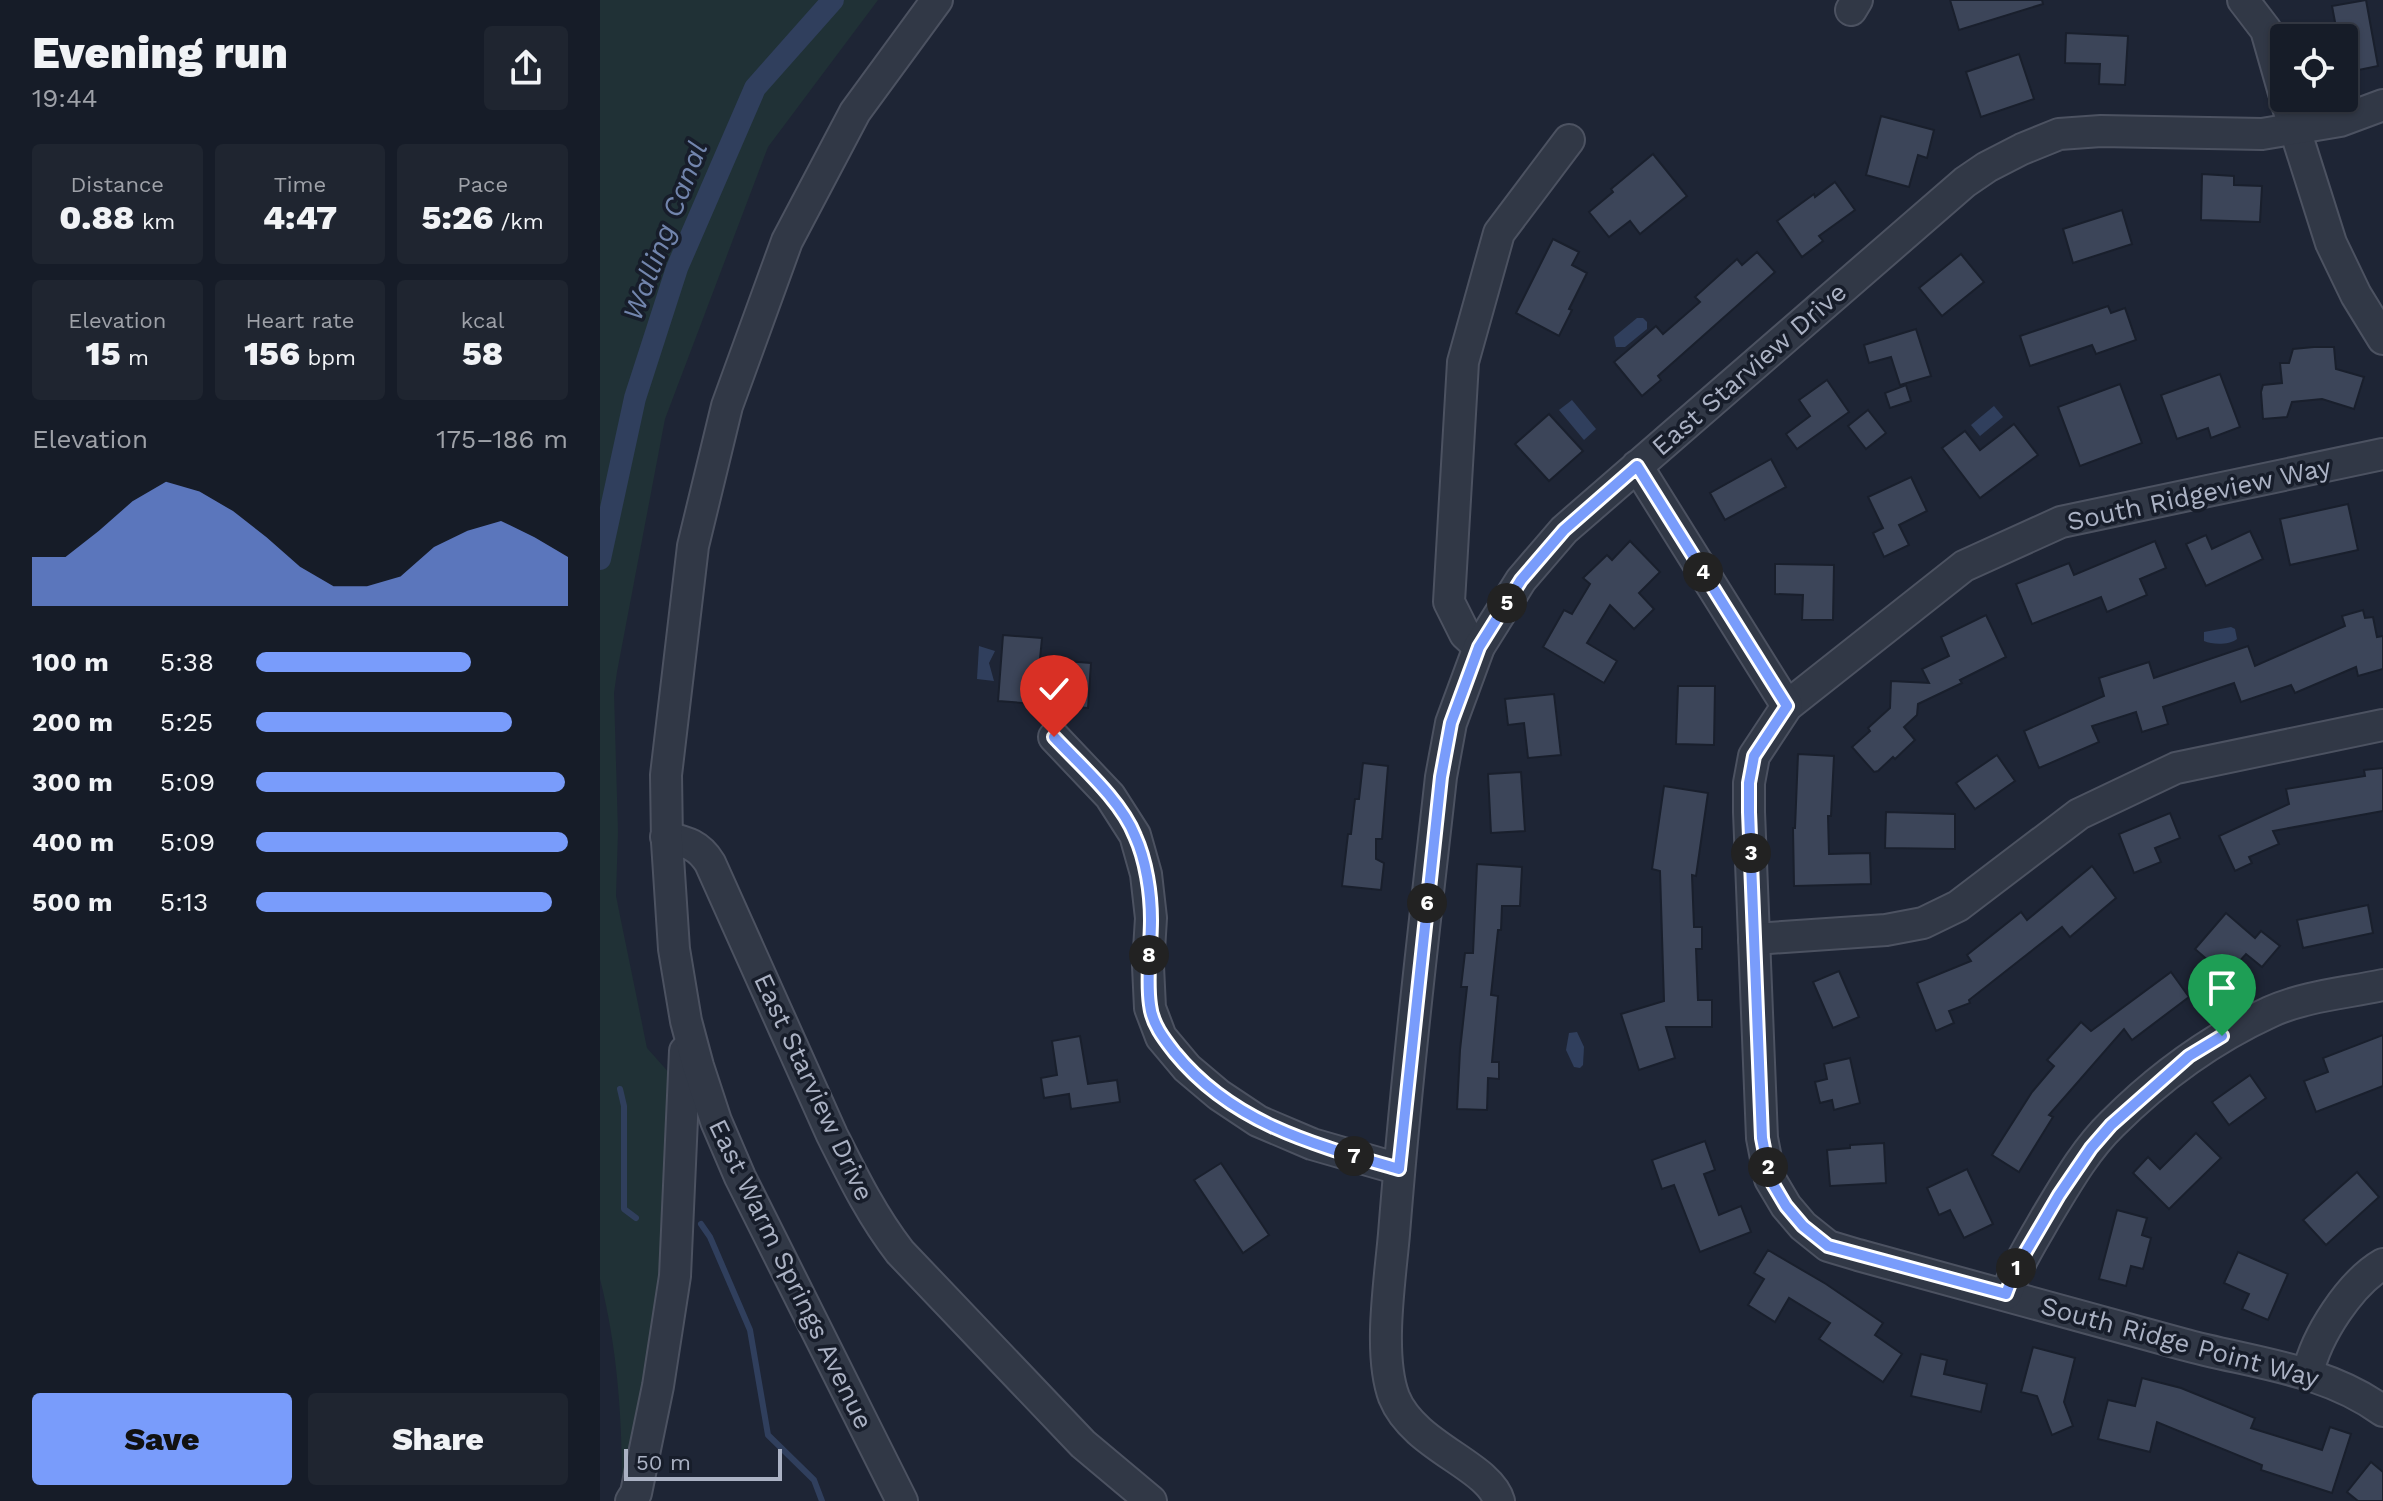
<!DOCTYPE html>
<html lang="en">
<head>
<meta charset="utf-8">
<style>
  body { margin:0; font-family:"Work Sans",sans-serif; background:#1f2530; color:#f1f3f6; height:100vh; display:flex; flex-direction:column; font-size:30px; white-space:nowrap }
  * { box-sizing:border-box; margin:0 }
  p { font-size:26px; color:#9ea1a8 }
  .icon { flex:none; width:44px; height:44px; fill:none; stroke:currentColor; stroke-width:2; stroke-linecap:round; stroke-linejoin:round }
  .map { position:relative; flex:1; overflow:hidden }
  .panel { display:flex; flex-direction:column; background:#161c28; width:600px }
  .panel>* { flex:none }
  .tools { position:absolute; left:1670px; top:24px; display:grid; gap:16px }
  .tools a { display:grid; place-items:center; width:88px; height:88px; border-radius:8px; background:#161c28; box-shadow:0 2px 6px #0004,0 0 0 2px #353a45; font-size:40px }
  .scale { position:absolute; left:24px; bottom:20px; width:158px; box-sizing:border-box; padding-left:8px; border:4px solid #abb2c4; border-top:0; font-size:22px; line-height:28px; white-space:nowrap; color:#abb2c4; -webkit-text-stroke:6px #171d2a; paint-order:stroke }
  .pin { position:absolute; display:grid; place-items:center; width:68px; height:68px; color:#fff; margin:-82px -34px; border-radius:50% 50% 50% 0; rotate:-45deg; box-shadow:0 0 8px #0007 }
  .pin .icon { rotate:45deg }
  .km { position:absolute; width:40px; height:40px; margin:-20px; border-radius:50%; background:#222; color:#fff; font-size:22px; line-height:40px; text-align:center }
  .round { display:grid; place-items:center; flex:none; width:84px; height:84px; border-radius:8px; background:#1f2530 }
  .overview { display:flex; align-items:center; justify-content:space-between; height:136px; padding:0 32px }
  h1 { font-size:44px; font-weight:800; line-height:60px }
  .metrics { display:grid; grid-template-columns:repeat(3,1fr); gap:12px; height:136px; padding:8px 32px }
  .metrics div { display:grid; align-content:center; border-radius:8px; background:#1f2530; text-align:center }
  .metrics b { font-size:34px; font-weight:800 }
  .metrics small { font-size:22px; font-weight:400 }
  .metrics p { font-size:22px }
  .chart { height:224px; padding:16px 32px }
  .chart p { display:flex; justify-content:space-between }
  .chart svg { width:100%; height:144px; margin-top:8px; fill:#799cfb; opacity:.7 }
  .button { display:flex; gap:16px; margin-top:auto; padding:16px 32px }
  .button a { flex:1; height:92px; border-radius:8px; background:#799cfb; color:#111; font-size:32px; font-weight:800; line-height:92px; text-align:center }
  .button a+a { background:#1f2530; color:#f1f3f6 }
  ul { padding:0 32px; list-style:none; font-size:26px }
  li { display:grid; grid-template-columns:128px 96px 1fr; align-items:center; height:60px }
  li i { height:20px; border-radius:10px; background:#799cfb }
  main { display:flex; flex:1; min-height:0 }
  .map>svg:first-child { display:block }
</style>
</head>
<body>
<main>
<section class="panel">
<div class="overview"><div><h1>Evening run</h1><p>19:44</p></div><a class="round"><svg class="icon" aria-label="share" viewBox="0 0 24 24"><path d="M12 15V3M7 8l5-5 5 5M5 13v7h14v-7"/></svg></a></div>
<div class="metrics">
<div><p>Distance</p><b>0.88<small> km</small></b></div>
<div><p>Time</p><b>4:47</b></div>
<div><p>Pace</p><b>5:26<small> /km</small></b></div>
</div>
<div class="metrics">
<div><p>Elevation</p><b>15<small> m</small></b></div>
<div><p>Heart rate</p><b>156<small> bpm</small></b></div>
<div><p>kcal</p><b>58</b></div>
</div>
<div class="chart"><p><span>Elevation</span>175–186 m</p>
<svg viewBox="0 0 160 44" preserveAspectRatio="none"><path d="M0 44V29L10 29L20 21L30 12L40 6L50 9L60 15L70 23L80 32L90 38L100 38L110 35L120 26L130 21L140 18L150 23L160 29V44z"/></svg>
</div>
<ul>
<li><b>100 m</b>5:38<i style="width:69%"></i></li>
<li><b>200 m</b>5:25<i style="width:82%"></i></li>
<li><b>300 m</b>5:09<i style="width:99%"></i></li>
<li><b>400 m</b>5:09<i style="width:100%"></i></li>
<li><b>500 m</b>5:13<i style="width:95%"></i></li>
</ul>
<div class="button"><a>Save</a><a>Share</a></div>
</section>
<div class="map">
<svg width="1783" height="1501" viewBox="0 0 1783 1501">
  <rect width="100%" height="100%" fill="#1e2535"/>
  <path fill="#203136" d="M0 0H278L168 147 65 419 17 672 14 693 18 832 16 896 47 1048 72 1076 66 1244 29 1483H22C22 1415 17 1346 0 1279Z"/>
  <g fill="#303f5d">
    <polygon points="1037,318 1043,318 1047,322 1047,329 1025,347 1016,347 1014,337"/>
    <polygon points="972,400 996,429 984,440 959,410"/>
    <polygon points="1394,406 1403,417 1380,436 1371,425"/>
    <path d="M1631 627 1635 629 1637 639C1629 645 1613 645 1604 641V632Z"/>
    <polygon points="379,646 395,651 389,663 394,681 377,679"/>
    <polygon points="977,1032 984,1047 983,1065 980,1068 974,1067 966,1050 969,1033"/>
  </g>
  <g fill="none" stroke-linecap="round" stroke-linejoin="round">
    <g stroke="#303f5d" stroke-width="6">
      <polyline points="20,1089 24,1106 24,1209 36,1218"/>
      <polyline points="101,1224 110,1237 150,1330 168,1435 214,1480 222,1501"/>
    </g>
    <polyline stroke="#303f5d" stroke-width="22" points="0,559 35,398 77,268 155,88 233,0"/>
  </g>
  <g fill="#3c4559" stroke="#191f2c" stroke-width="2">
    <polygon points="1350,0 1442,0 1443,4 1359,30"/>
    <polygon points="1766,0 1778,66 1744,73 1744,38 1738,38 1732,6"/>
    <polygon points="1466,33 1528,36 1525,85 1499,84 1500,64 1465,63"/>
    <polygon points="1419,54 1434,99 1381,117 1366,72"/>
    <polygon points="1281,116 1334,130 1327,158 1318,155 1309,187 1266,175"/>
    <polygon points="1053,154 1087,196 1040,234 1030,221 1009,237 989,212 1013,192 1011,189"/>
    <polygon points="1602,174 1634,176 1634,185 1662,186 1660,222 1601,220"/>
    <polygon points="1235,182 1255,210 1219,236 1223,241 1202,257 1177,221 1214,194 1215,197"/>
    <polygon points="1522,210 1532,244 1473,263 1463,229"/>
    <polygon points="953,239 979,252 972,265 987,273 969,309 972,310 959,336 916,313"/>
    <polygon points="1157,252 1175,272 1058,376 1061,380 1042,396 1014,362 1056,326 1063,334 1100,302 1095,297 1137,259 1142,265"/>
    <polygon points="1361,254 1384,282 1342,316 1319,288"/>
    <polygon points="1508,306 1511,313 1525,308 1536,340 1496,354 1492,345 1430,366 1420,336"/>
    <polygon points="1316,329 1331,376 1300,385 1291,357 1269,363 1264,345"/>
    <polygon points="1714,347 1734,347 1736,369 1764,377 1754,409 1722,399 1692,402 1687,417 1663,419 1661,392 1663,385 1682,383 1680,363 1689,363 1693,349"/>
    <polygon points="1620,374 1640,427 1611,438 1608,428 1577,439 1561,395"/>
    <polygon points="1227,380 1249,412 1197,449 1186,434 1210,416 1199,400"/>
    <polygon points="1520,384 1542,443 1480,466 1458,407"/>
    <polygon points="1306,385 1311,401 1290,408 1285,393"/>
    <polygon points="1268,410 1286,433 1266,449 1248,426"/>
    <polygon points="949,414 983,451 949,481 915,444"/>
    <polygon points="1414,424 1438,455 1380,498 1342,448 1365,431 1380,450"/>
    <polygon points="1171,459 1186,487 1125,520 1110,493"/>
    <polygon points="1311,477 1327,511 1299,525 1309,545 1284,557 1273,533 1283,528 1268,497"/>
    <polygon points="1748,504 1758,550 1690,565 1680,519"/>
    <polygon points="1650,531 1663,559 1606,586 1586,544 1606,535 1612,549"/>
    <polygon points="1030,541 1060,572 1039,593 1054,609 1034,629 1010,605 987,643 1017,661 1004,683 943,647 964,610 972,614 990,584 983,578 1007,555 1012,560"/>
    <polygon points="1555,541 1566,568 1540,579 1547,595 1507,612 1501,597 1432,624 1416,584 1469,563 1474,575"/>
    <polygon points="1175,564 1234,565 1233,620 1202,620 1203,595 1175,594"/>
    <polygon points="1763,610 1765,618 1773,617 1777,637 1783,636 1783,669 1758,676 1756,667 1695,693 1691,685 1641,702 1634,683 1563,707 1568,724 1542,732 1536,712 1492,726 1499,742 1439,768 1424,731 1504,696 1499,678 1549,662 1554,678 1648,646 1655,666 1745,626 1742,616"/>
    <polygon points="1386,615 1406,657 1360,680 1362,683 1318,704 1317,715 1304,727 1315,740 1295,759 1293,757 1278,771 1274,772 1252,747 1270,731 1268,728 1290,708 1291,681 1329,683 1322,669 1349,656 1341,637"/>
    <polygon points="403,635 442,638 440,659 491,663 488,708 398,701"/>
    <polygon points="1078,686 1115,686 1114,745 1076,744"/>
    <polygon points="954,694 961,755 928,758 924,723 908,725 905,699"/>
    <polygon points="1198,754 1234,756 1231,816 1228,816 1229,854 1270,853 1271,884 1194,886 1193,828 1195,828"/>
    <polygon points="1397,755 1415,781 1375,809 1356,783"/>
    <polygon points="763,763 788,766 782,839 776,839 776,859 784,863 781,890 742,886 748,834 751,834 755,799 759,799"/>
    <polygon points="1783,768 1783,811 1673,831 1679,844 1649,857 1652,863 1635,871 1619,836 1689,804 1686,789 1765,776 1764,770"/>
    <polygon points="921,772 925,831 891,833 888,774"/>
    <polygon points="1064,786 1108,793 1096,876 1092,875 1094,927 1102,927 1102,949 1096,949 1098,1000 1112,1000 1112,1027 1066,1027 1075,1058 1039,1070 1021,1014 1064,1001 1060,871 1052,869"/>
    <polygon points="1286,812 1355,814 1355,849 1285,848"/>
    <polygon points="1570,813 1580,838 1555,848 1561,862 1534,873 1519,834"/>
    <polygon points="877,864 922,867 920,906 902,906 901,930 898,930 891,995 898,996 892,1062 899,1062 899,1079 888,1078 887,1110 857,1109 860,1050 867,987 861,987 865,953 873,953"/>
    <polygon points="1492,866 1516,898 1470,937 1462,927 1369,1000 1370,1003 1349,1011 1354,1023 1336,1031 1317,983 1371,961 1367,955 1421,912 1427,920"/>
    <polygon points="1768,905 1773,933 1703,948 1697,920"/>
    <polygon points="1626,913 1655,938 1661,931 1680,946 1662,967 1646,954 1626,976 1595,949"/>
    <polygon points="1239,971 1259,1017 1233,1028 1213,982"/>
    <polygon points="1571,972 1589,997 1532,1040 1524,1029 1449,1115 1453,1117 1419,1172 1392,1155 1432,1092 1454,1066 1447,1060 1481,1022 1491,1031"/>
    <polygon points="1783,1035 1783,1086 1716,1112 1704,1081 1728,1072 1723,1058"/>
    <polygon points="480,1036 488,1084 517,1080 520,1102 471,1109 469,1094 444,1098 441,1078 457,1075 452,1041"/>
    <polygon points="1250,1058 1260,1103 1234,1110 1232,1100 1220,1103 1215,1082 1227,1079 1224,1064"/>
    <polygon points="1650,1075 1666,1098 1629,1125 1612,1102"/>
    <polygon points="1596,1133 1621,1158 1569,1209 1533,1173 1548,1157 1560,1169"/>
    <polygon points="1105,1141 1115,1170 1104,1174 1119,1215 1141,1206 1151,1232 1100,1252 1074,1185 1062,1189 1052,1160"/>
    <polygon points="1284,1143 1286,1183 1230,1186 1227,1150 1250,1148 1250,1145"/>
    <polygon points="621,1163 669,1235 643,1253 594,1180"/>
    <polygon points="1367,1169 1393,1224 1364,1238 1350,1210 1339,1215 1327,1188"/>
    <polygon points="1757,1172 1779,1197 1726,1245 1703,1220"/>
    <polygon points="1517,1210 1547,1218 1542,1235 1551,1238 1543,1269 1531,1266 1526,1286 1499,1279"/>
    <polygon points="1168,1250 1226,1284 1283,1323 1275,1335 1302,1354 1283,1382 1219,1339 1230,1323 1189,1298 1175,1322 1148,1305 1164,1279 1154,1273"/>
    <polygon points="1638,1252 1688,1274 1668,1320 1642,1309 1649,1294 1624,1283"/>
    <polygon points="1433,1347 1475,1358 1464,1402 1473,1426 1452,1435 1437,1396 1421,1392"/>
    <polygon points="1321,1354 1347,1360 1344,1374 1387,1384 1381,1412 1311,1396"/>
    <polygon points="1542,1378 1581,1388 1655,1418 1651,1428 1722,1450 1730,1427 1751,1434 1732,1493 1661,1470 1662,1465 1557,1422 1550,1452 1498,1439 1508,1400 1535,1406"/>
    <polygon points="1771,1462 1783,1472 1783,1501 1758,1501 1747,1492"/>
  </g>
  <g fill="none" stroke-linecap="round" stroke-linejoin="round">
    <defs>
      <g id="minor">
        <polyline points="1643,0 1666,30 1684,93"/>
        <polyline points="1251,10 1257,0"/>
        <polyline points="1685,98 1731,243 1756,295 1783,339"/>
        <path d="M1783 454 1461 522 1364 566 1187 706 1154 756 1149 783V812L1162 1138 1170 1179 1186 1206 1203 1226 1228 1246 1258 1255C1366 1284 1474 1314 1582 1344 1651 1363 1724 1368 1783 1411"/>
        <polyline points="1037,466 1187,706"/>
        <polyline points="879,647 865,634 849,602 863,362 899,233 969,140"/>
        <polyline points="454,737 510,796 535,835 546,874 551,918 548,966 550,1008 561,1037 587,1068 619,1095 658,1121 712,1144 799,1169"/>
        <path d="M66 837C87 842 99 845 110 863L232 1135C252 1175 272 1216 300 1252L483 1444 551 1501"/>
        <polyline points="1154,939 1286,930 1323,923 1358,906 1479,814 1576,768 1783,725"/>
        <path d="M1406 1294C1416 1267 1431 1244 1445 1219 1465 1186 1485 1150 1512 1124 1558 1078 1611 1039 1670 1012 1705 996 1746 993 1783 985"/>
        <path d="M1708 1373C1716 1336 1750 1283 1783 1264"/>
        <polyline points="31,1501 36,1493 58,1386 75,1276 85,1051"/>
        <polyline points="302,1501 140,1177 116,1121 98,1066 86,1021 74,949 67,842 66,775 93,546 127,406 187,241 255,112 337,0"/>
        <path d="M899 1501C889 1465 814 1447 794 1397 778 1354 790 1280 794 1234 806 1081 824 929 841 777L851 723 879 647 921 580 964 530 1365 182 1387 167 1422 149 1459 134 1501 131 1662 134 1740 121 1783 105"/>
      </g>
    </defs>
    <use href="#minor" stroke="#4c5261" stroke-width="34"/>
    <use href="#minor" stroke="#313846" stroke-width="30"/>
  </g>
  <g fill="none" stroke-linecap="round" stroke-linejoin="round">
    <defs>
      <path id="route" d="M454 737C480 765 521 800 535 836 546 860 551 893 551 920 551 948 546 977 550 1005 552 1024 564 1039 575 1053 633 1124 715 1145 799 1169L841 777 851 723 879 647 921 580 964 530 1037 466 1187 706 1154 756 1149 783V812L1162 1138 1170 1179 1186 1206 1203 1226 1228 1246 1406 1294 1415 1270 1459 1195 1491 1148 1511 1125 1589 1056 1622 1036"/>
    </defs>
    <use href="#route" stroke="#fff" stroke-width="16"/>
    <use href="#route" stroke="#799cfb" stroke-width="10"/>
  </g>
  <g text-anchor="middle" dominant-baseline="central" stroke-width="7" stroke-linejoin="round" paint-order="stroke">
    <g font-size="26" fill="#abb2c4" stroke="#171d2a">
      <text transform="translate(1149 369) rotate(-41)">East Starview Drive</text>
      <text transform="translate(1599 494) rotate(-12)">South Ridgeview Way</text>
      <text transform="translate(214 1087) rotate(65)">East Starview Drive</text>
      <text transform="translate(191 1274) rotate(64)">East Warm Springs Avenue</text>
      <text transform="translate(1580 1342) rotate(15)">South Ridge Point Way</text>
    </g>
    <g font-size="28" font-style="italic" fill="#7285ad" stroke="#171d2a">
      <text transform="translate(65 231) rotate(-69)">Walling Canal</text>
    </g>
  </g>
</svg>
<div class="tools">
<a><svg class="icon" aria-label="locate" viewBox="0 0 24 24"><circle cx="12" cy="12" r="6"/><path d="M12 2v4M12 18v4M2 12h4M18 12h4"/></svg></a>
</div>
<div class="scale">50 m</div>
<div class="pin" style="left:1622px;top:1036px;background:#1e9e55"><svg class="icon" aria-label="arrive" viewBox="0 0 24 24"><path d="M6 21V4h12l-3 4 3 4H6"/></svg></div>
<div class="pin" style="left:454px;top:737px;background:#d93025"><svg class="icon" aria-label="check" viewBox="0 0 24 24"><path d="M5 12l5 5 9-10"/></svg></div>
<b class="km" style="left:1416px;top:1268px">1</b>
<b class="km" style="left:1168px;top:1167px">2</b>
<b class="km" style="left:1151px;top:853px">3</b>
<b class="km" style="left:1103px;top:572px">4</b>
<b class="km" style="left:907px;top:603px">5</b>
<b class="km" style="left:827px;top:903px">6</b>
<b class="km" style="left:754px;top:1156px">7</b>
<b class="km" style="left:549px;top:955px">8</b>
</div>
</main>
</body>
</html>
